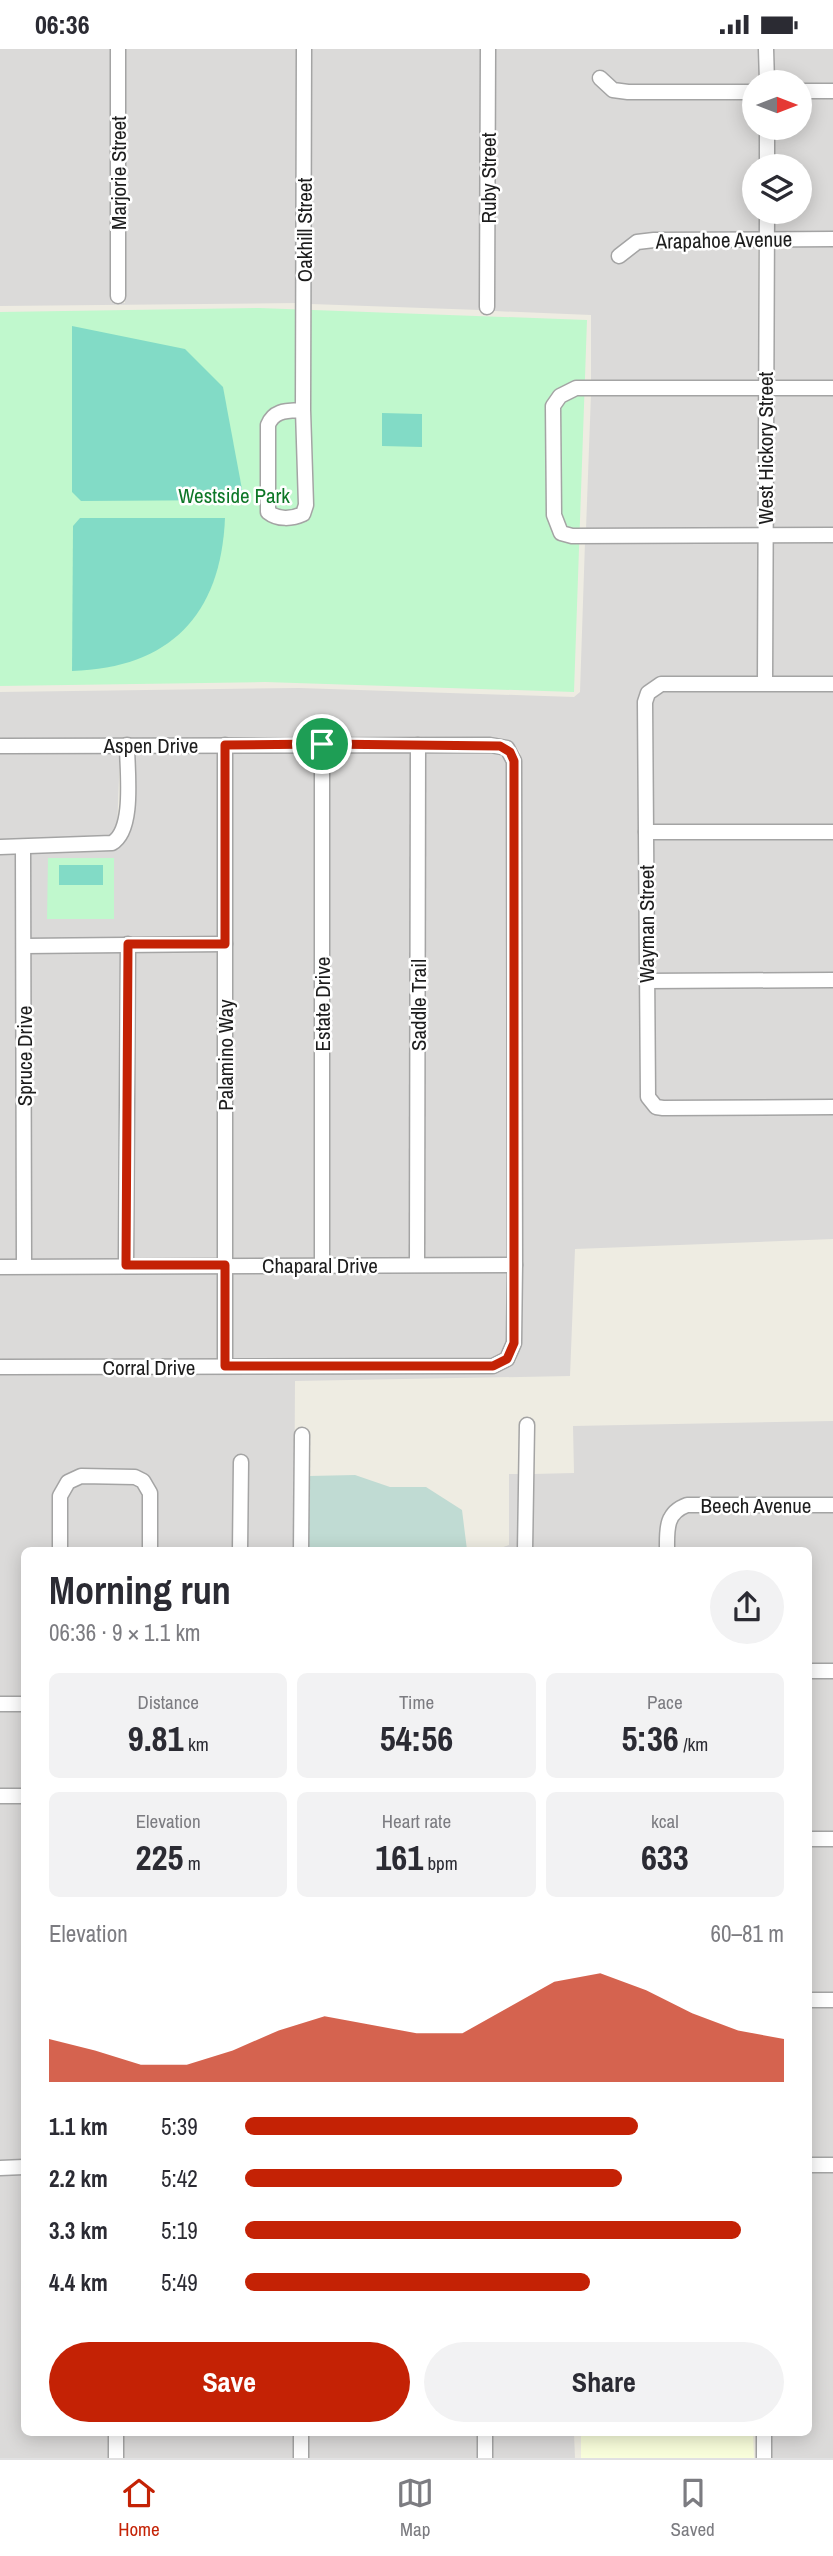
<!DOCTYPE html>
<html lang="en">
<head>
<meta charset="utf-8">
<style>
  body { margin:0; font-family:"Archivo Narrow",sans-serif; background:#f2f2f3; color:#2b2b33; height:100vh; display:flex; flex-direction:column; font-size:26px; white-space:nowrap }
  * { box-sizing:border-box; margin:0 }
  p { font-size:23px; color:#7c7c81 }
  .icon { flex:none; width:38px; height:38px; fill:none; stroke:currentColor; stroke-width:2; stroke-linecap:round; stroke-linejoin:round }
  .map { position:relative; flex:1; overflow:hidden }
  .details { position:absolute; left:21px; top:1498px; width:791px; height:889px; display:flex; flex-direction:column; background:#fff; border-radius:10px; box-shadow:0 4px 18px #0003 }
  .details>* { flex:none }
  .needle { width:46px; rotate:90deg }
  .tools { position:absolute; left:742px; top:21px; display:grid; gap:14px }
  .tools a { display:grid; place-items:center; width:70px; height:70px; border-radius:50%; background:#fff; box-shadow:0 4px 18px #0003; font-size:35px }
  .pin { position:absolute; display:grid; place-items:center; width:60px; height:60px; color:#fff; margin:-30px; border:4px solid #fff; border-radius:50%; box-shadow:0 2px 7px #0007 }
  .round { display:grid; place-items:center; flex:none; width:74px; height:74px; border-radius:37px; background:#f2f2f3 }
  .head { display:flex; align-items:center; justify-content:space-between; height:119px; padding:0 28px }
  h1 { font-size:38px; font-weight:700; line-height:52px }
  .figures { display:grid; grid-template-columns:repeat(3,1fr); gap:10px; height:119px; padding:7px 28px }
  .figures div { display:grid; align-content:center; border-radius:10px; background:#f2f2f3; text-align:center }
  .figures b { font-size:35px; font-weight:700 }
  .figures small { font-size:19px; font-weight:400 }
  .figures p { font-size:19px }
  .chart { height:196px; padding:14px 28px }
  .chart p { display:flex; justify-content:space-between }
  .chart svg { width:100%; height:126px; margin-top:7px; fill:#c42205; opacity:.7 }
  .cta { display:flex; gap:14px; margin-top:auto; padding:14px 28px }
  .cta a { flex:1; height:80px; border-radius:42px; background:#c42205; color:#fff; font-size:28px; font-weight:700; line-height:80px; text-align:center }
  .cta a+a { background:#f2f2f3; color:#2b2b33 }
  ul { padding:0 28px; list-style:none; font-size:23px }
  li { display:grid; grid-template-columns:112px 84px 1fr; align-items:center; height:52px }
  li i { height:18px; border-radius:9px; background:#c42205 }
  .status { display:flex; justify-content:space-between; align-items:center; height:49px; padding:0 35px; background:#fff; direction:ltr }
  .status svg { height:19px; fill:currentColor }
  .tab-bar { display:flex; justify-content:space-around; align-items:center; height:98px; border-top:2px solid #e1e1e2; background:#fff; font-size:19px; color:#7c7c81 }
  .tab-bar a { display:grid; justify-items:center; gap:4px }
  .tab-bar .selected { color:#c42205 }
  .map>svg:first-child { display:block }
</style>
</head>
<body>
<div class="status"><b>06:36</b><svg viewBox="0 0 49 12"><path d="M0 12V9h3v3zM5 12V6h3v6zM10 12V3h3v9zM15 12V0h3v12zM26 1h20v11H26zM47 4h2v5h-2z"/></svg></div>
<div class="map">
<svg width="833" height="2409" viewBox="0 0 833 2409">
  <rect width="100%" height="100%" fill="#eeece2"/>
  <g fill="#dbdad9">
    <polygon points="0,0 110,0 111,253 125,254 125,0 297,0 296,254 0,257"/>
    <polygon points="311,0 481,0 480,261 311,255"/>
    <polygon points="495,0 759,0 760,33 754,33 754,37 628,37 616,35 600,20 591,29 608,45 754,49 754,79 760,79 760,117 754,117 754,163 760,163 759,184 633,188 610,206 619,215 640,199 654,197 758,196 758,332 591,333 591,266 494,262"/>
    <polygon points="774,0 833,0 833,36 774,33"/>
    <polygon points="800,48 833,48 833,184 773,184 774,163 800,163 800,117 774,117 774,79 800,79"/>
    <rect x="772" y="196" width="61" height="136"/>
    <polygon points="591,345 758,345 758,480 586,480"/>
    <rect x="772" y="345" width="61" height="135"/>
    <polygon points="758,492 758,628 661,628 643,638 638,652 640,1041 642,1051 651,1062 833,1065 833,1190 575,1200 570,1327 295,1332 294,1501 24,1502 24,1740 0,1741 0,1325 509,1318 516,1312 521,1295 522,1210 521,712 520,703 512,694 490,690 0,690 0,643 299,639 574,648 580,643 585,493"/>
    <polygon points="772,492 833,493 833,628 772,628"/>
    <polygon points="663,641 833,641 833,777 653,777 652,654 654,647"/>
    <polygon points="315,701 315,1209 232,1210 232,702"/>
    <polygon points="329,701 411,703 410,1209 329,1209"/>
    <polygon points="218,702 218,889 31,890 30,803 115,799 125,793 133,775 134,703"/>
    <polygon points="0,703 120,703 117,781 110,787 0,792"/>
    <polygon points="425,703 498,703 507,713 508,1210 424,1209"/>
    <rect x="653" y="789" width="180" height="136"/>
    <polygon points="0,804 16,804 17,1211 0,1212"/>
    <polygon points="218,901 218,1210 133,1210 135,902"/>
    <polygon points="121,902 119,1210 31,1210 31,903"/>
    <polygon points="833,937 833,1052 663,1053 655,1046 653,938"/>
    <polygon points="218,1222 218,1311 0,1312 0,1225"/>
    <polygon points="232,1222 508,1222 507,1293 501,1306 492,1310 232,1311"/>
    <polygon points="833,1372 833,1450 679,1450 664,1463 660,1475 660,1501 532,1502 533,1425 574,1424 573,1377"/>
    <polygon points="509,1425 519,1425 518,1501 492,1502 509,1496"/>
    <polygon points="688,1462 833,1462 833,1616 809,1616 808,1502 674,1501 674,1476 677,1469"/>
    <polygon points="808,1628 833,1628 833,1784 809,1784"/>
    <rect x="0" y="1753" width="24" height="359"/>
    <polygon points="808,1796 833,1796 833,1945 809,1945"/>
    <polygon points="808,1957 833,1957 833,2109 809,2109"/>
    <polygon points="809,2122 833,2122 833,2409 771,2409 771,2384 808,2384"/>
    <polygon points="0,2125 24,2125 24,2384 109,2384 109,2409 0,2409"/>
    <rect x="123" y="2384" width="171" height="25"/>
    <rect x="308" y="2384" width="170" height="25"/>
    <polygon points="492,2384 574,2384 575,2409 492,2409"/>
  </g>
  <polygon fill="#f9fedb" points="581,2384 753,2384 754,2409 581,2409"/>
  <polygon fill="#c0dbd3" points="355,1426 390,1438 426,1438 462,1461 467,1501 308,1502 309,1427"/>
  <g fill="#c0f8cd">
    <polygon points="259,259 587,271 574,643 265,633 0,637 0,263"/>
    <polygon points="48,809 114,809 114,870 47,870"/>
  </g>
  <g fill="#82dbc6">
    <polygon points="72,277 185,300 223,338 244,451 81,452 72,443"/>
    <polygon points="382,364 422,365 422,398 382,397"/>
    <path d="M80 469H225C221 566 170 619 72 622L73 477Z"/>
    <rect x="59" y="816" width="44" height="20"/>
  </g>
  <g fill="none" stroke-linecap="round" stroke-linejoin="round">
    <defs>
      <g id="minor">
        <polyline points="118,0 118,247"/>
        <polyline points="766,0 767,33"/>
        <polyline points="600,29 613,41 628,43 754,43"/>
        <polyline points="800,42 833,42"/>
        <polyline points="767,79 767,117"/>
        <polyline points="619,207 637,193 654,191 833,190"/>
        <polyline points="487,258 488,0"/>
        <polyline points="833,339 576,339 560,347 553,357 554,466 561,484 572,487 833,486"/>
        <path d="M303 361C289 362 274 360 268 376V463C278 471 292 470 303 465L306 456 303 361 304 0"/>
        <polyline points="765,634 767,163"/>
        <polyline points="833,635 661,635 648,644 645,653 648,1048 656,1058 663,1059 833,1058"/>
        <polyline points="225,696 225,1317"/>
        <polyline points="0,697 490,696 507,699 514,712 515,1216 514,1294 507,1310 493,1317 0,1318"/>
        <polyline points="646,783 833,783"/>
        <path d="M0 798 112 794C135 781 127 721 127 696"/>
        <polyline points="23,798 24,1217"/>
        <polyline points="24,897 225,895"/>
        <polyline points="646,932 833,931"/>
        <polyline points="417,1215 418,696"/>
        <polyline points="126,1216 128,895"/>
        <polyline points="322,1216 322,695"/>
        <polyline points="0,1218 515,1216"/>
        <polyline points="60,1502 60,1447 68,1433 81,1427 135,1428 143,1432 150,1444 150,1502"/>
        <polyline points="240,1502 241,1413"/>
        <polyline points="301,1502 302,1386"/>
        <polyline points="525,1502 527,1376"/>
        <path d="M667 1502C667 1481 665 1464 687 1456H833"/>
        <polyline points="808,1622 833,1622"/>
        <polyline points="0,1655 24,1655"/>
        <polyline points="0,1747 24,1747"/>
        <polyline points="808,1790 833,1790"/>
        <polyline points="808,1951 833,1951"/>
        <polyline points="808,2116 833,2116"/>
        <polyline points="0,2119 24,2118"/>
        <polyline points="116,2409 116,2384"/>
        <polyline points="301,2409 301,2384"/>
        <polyline points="485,2409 485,2384"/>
        <polyline points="764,2409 764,2384"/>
      </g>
    </defs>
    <use href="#minor" stroke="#a4a4a4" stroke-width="17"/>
    <use href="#minor" stroke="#fff" stroke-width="14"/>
  </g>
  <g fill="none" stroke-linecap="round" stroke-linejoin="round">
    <defs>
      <polygon id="route" points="322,695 500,697 510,703 514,712 514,1294 507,1310 493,1317 225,1317 225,1216 126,1216 128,895 225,895 225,696"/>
    </defs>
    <use href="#route" stroke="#fff" stroke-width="14"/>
    <use href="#route" stroke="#c42205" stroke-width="9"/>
  </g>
  <g text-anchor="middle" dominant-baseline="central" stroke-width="5" stroke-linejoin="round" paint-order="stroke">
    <g font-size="21" fill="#1d1d1d" stroke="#fff">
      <text transform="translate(118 124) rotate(-90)">Marjorie Street</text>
      <text transform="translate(488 129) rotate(-90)">Ruby Street</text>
      <text transform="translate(304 181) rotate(-90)">Oakhill Street</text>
      <text transform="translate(724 191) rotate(-1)">Arapahoe Avenue</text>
      <text transform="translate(765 399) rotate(-90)">West Hickory Street</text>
      <text x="151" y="696">Aspen Drive</text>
      <text transform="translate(646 875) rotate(-90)">Wayman Street</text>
      <text transform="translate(322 955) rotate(-90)">Estate Drive</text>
      <text transform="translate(418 956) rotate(-90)">Saddle Trail</text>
      <text transform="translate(225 1006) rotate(-90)">Palamino Way</text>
      <text transform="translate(24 1007) rotate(-90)">Spruce Drive</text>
      <text x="320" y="1216">Chaparal Drive</text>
      <text x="149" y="1318">Corral Drive</text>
      <text x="756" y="1456">Beech Avenue</text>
    </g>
    <g font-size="21" fill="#0e7727" stroke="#fff">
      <text x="234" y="446">Westside Park</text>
    </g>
  </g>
</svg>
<div class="tools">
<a><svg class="needle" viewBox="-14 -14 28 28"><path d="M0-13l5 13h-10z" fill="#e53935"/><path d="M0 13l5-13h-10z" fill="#7c7c81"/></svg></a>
<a><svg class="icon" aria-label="layers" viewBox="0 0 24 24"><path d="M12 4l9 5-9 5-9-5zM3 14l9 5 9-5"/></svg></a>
</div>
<div class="pin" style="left:322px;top:695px;background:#1e9e55"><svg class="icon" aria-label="arrive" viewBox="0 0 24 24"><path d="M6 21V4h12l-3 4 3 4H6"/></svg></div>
<section class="details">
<div class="head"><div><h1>Morning run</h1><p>06:36 · 9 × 1.1 km</p></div><a class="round"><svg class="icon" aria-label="share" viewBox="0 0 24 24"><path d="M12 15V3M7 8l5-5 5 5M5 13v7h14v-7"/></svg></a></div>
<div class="figures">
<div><p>Distance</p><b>9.81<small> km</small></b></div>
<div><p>Time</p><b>54:56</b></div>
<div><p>Pace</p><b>5:36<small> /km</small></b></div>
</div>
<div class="figures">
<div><p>Elevation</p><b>225<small> m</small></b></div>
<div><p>Heart rate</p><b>161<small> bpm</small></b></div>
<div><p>kcal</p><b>633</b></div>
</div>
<div class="chart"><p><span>Elevation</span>60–81 m</p>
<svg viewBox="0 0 160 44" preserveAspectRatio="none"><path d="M0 44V29L10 33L20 38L30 38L40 33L50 26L60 21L70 24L80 27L90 27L100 18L110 9L120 6L130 12L140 20L150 26L160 29V44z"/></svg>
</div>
<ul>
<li><b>1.1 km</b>5:39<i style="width:73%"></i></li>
<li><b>2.2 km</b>5:42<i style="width:70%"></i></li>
<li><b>3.3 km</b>5:19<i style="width:92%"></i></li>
<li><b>4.4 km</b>5:49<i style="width:64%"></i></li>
</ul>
<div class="cta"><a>Save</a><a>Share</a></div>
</section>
</div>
<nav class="tab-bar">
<a class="selected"><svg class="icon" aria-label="home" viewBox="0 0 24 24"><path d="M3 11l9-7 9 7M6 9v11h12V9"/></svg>Home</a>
<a><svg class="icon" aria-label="map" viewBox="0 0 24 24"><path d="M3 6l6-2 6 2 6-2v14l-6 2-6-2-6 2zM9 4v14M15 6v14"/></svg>Map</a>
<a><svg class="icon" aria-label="saved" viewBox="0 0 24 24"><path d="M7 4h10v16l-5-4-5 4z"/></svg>Saved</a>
</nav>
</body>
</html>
